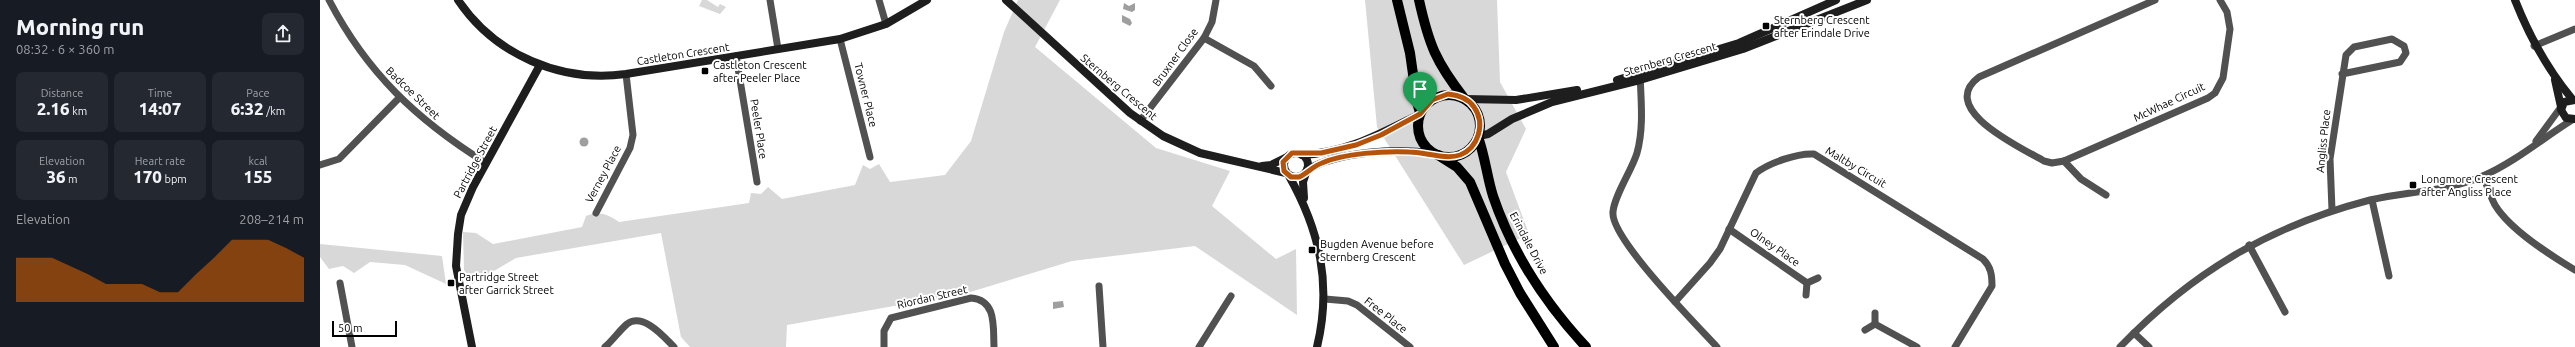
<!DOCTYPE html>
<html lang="en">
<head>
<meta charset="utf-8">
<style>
  body { margin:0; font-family:Ubuntu,sans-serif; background:#242831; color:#f1f3f6; height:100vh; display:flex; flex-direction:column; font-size:15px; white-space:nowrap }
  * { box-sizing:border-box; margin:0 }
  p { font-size:13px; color:#9ea1a6 }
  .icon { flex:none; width:22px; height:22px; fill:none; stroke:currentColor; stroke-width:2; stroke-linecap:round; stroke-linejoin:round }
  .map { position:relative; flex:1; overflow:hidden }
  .sheet { display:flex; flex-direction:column; background:#171b24; width:320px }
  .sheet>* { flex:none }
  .scale { position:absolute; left:12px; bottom:10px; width:65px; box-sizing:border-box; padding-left:4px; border:2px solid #000; border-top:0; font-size:11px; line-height:14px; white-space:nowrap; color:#000; -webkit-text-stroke:3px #fff; paint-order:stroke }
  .pin { position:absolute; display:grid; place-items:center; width:34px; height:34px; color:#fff; margin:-41px -17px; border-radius:50% 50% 50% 0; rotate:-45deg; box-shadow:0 0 4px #0007 }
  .pin .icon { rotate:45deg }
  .round { display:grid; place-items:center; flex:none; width:42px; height:42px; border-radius:8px; background:#242831 }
  .overview { display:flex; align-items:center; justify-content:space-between; height:68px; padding:0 16px }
  h1 { font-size:22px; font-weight:800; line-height:30px }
  .stats { display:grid; grid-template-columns:repeat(3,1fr); gap:6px; height:68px; padding:4px 16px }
  .stats div { display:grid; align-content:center; border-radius:8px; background:#242831; text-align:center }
  .stats b { font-size:17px; font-weight:800 }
  .stats small { font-size:11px; font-weight:400 }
  .stats p { font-size:11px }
  .chart { height:112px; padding:8px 16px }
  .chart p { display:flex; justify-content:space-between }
  .chart svg { width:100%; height:72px; margin-top:4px; fill:#b45309; opacity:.7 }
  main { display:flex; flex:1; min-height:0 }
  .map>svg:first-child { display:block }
</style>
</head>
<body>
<main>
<section class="sheet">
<div class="overview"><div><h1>Morning run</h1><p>08:32 · 6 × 360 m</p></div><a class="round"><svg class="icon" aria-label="share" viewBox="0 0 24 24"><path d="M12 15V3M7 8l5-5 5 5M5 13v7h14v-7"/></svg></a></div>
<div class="stats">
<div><p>Distance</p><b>2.16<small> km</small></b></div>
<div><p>Time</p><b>14:07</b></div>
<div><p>Pace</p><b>6:32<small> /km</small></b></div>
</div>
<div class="stats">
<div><p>Elevation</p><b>36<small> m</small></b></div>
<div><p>Heart rate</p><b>170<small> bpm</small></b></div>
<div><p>kcal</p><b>155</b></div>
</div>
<div class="chart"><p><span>Elevation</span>208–214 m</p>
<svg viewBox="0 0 160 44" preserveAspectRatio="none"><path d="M0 44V17L10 17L20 17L30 22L40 27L50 33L60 33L70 33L80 38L90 38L100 27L110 17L120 6L130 6L140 6L150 11L160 17V44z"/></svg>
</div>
</section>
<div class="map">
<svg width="2255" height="347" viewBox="0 0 2255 347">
  <rect width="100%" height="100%" fill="#fff"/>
  <g fill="#d8d8d8">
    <polygon points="382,0 387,0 398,7 400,4 406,7 400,14 379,6"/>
    <path d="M698 0H740L715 47 836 148 910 171 892 206 956 259 976 249 977 315 875 246 752 261 647 293 467 325 466 347H370L361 337 341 233 196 258 152 284 144 270 143 232 156 233 173 244 262 227 266 216C280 211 287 214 299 222L429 203 431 193 441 194 448 187 462 199 535 185 543 165 550 169 559 164 570 182 625 175 651 141 684 32Z"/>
    <polygon points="1045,0 1177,0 1180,82 1206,129 1186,172 1209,234 1144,265 1057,127"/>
    <polygon points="0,244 122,256 126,284 85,265 50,262 34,273 23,266 9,269 0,257"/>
  </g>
  <g fill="#9f9f9f">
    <polygon points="804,3 809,6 815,3 815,10 812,12 803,9"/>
    <polygon points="802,15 810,19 812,23 810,26 802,22"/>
    <circle cx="264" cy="142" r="4.5"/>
    <polygon points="743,301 744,307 733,309 733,302"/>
  </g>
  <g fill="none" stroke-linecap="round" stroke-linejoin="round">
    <g stroke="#515151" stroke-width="7">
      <path d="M9 0C47 73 97 120 166 163"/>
      <polyline points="450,0 458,49"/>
      <polyline points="559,0 566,24"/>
      <path d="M1835 0 1659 77C1616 109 1702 148 1724 161L1732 163 1744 161 1888 98 1895 93 1903 78 1910 29 1907 12 1900 0"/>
      <polyline points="884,38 934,66 951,86"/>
      <polyline points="520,39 550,157"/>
      <polyline points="2214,46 2255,29"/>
      <polyline points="416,56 437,182"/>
      <path d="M1320 74C1321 100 1324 128 1317 153 1312 170 1294 196 1293 212 1290 238 1377 325 1397 347"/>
      <polyline points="820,121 884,38 892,22 896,0"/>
      <polyline points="2216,141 2241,107"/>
      <polyline points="1744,161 1761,179 1786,195"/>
      <polyline points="0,165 19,159 79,98"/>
      <path d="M2163 176C2167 185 2170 196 2175 205 2190 230 2230 255 2255 270"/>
      <polyline points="2052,200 2069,276"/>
      <polyline points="2012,210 2010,159 2026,55 2034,47 2072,39 2084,46 2086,53 2080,62 2022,74"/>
      <polyline points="276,213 310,148 313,135 306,74"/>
      <polyline points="1409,229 1487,283 1498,278"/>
      <polyline points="1929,245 1965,312"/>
      <polyline points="20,283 32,347"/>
      <polyline points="779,286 783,347"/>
      <polyline points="1486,295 1487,283"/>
      <polyline points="1005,299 1028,301 1037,305 1090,347"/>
      <path d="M1355 302 1390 263 1400 249 1436 173C1449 163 1477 153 1494 154L1663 259C1671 267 1672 275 1672 286L1635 347"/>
      <polyline points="1555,313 1555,324"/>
      <polyline points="1545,330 1555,324 1597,347"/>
      <polyline points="1814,333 1829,347"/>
      <path d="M285 347C293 340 299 331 307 324 323 312 344 337 354 347"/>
      <path d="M564 347V331L571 318 651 298C677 300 673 327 674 347"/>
      <polyline points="879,347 911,296"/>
      <path d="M1800 347C1872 272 1950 226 2050 200 2087 191 2127 192 2163 176 2195 162 2223 138 2252 120"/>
    </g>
    <g stroke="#1e1e1e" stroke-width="8">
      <path d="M138 0C175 55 241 83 306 74L520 39 566 24 607 0"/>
      <polyline points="686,0 810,113 843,136 880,153 966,173"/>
      <path d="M2195 0C2210 38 2227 69 2253 100"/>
      <polyline points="1297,80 1419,43 1516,0"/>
      <polyline points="2235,80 2241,107"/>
      <polyline points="1145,99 1196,100 1257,90"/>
      <polyline points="2255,100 2244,102 2241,110 2246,118 2255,119"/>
      <polyline points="1159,136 1168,134 1192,119 1232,102 1320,80 1423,49 1547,0"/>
      <circle cx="976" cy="165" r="12"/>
      <path d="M982 155C1029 152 1059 134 1100 114"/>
      <polyline points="942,166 951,165 965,158"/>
      <path d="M987 170C1019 151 1078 148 1115 154"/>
      <path d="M969 176C1000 231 1012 285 997 347"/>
      <polyline points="984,198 983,182 986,173"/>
      <polyline points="152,347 136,266 138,234 141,215 153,187 220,65"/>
    </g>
    <g stroke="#000" stroke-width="10">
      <polyline points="1077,0 1090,53 1097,102 1100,113"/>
      <path d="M1099 0C1109 45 1116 62 1144 98"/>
      <circle cx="1129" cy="126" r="31"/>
      <path d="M1158 137C1165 156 1167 177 1173 196 1192 252 1226 304 1266 347"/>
      <polyline points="1118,155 1137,167 1150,182 1185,264 1200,293 1234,347"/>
    </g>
  </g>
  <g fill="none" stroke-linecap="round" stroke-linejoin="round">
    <defs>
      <path id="route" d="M1128 94C1138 95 1148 98 1154 107 1166 124 1158 148 1140 155 1125 160 1105 152 1089 152 1065 151 1024 153 1002 163 993 166 988 173 979 177H971L964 171 963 162 972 153H1001L1036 145 1061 135 1100 114 1112 100Z"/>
    </defs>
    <use href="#route" stroke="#fff" stroke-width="8"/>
    <use href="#route" stroke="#b45309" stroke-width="5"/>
  </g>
  <g fill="#000" stroke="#fff" stroke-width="1.5">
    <rect x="1442" y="22" width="8" height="8" rx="2"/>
    <rect x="381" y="67" width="8" height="8" rx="2"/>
    <rect x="2089" y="181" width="8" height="8" rx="2"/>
    <rect x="988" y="246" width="8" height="8" rx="2"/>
    <rect x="127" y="279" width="8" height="8" rx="2"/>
  </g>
  <g text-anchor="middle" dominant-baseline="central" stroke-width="4" stroke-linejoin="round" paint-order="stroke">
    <g font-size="11" fill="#000" stroke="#fff" text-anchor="start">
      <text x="1454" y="20">Sternberg Crescent<tspan x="1454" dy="13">after Erindale Drive</tspan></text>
      <text x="393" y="65">Castleton Crescent<tspan x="393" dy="13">after Peeler Place</tspan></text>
      <text x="2101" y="179">Longmore Crescent<tspan x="2101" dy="13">after Angliss Place</tspan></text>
      <text x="1000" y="244">Bugden Avenue before<tspan x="1000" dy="13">Sternberg Crescent</tspan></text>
      <text x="139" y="277">Partridge Street<tspan x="139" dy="13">after Garrick Street</tspan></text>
    </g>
    <g font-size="11" fill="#000" stroke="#fff">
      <text transform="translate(363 54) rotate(-9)">Castleton Crescent</text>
      <text transform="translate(855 57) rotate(-54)">Bruxner Close</text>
      <text transform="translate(1350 59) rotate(-16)">Sternberg Crescent</text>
      <text transform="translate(799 87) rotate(40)">Sternberg Crescent</text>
      <text transform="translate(93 93) rotate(44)">Badcoe Street</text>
      <text transform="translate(546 95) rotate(76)">Towner Place</text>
      <text transform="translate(1849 102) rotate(-25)">McWhae Circuit</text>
      <text transform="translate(439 129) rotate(81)">Peeler Place</text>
      <text transform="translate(2003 141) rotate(-84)">Angliss Place</text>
      <text transform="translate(155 162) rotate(-62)">Partridge Street</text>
      <text transform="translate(1536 167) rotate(31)">Maltby Circuit</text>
      <text transform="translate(283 174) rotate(-62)">Verney Place</text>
      <text transform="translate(1209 243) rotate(62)">Erindale Drive</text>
      <text transform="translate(1455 247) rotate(35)">Olney Place</text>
      <text transform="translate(612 297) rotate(-13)">Riordan Street</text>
      <text transform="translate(1066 315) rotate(38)">Free Place</text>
    </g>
  </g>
</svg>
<div class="scale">50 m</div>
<div class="pin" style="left:1100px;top:113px;background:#1e9e55"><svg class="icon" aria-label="arrive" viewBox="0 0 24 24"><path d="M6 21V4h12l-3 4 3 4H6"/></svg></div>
</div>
</main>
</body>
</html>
